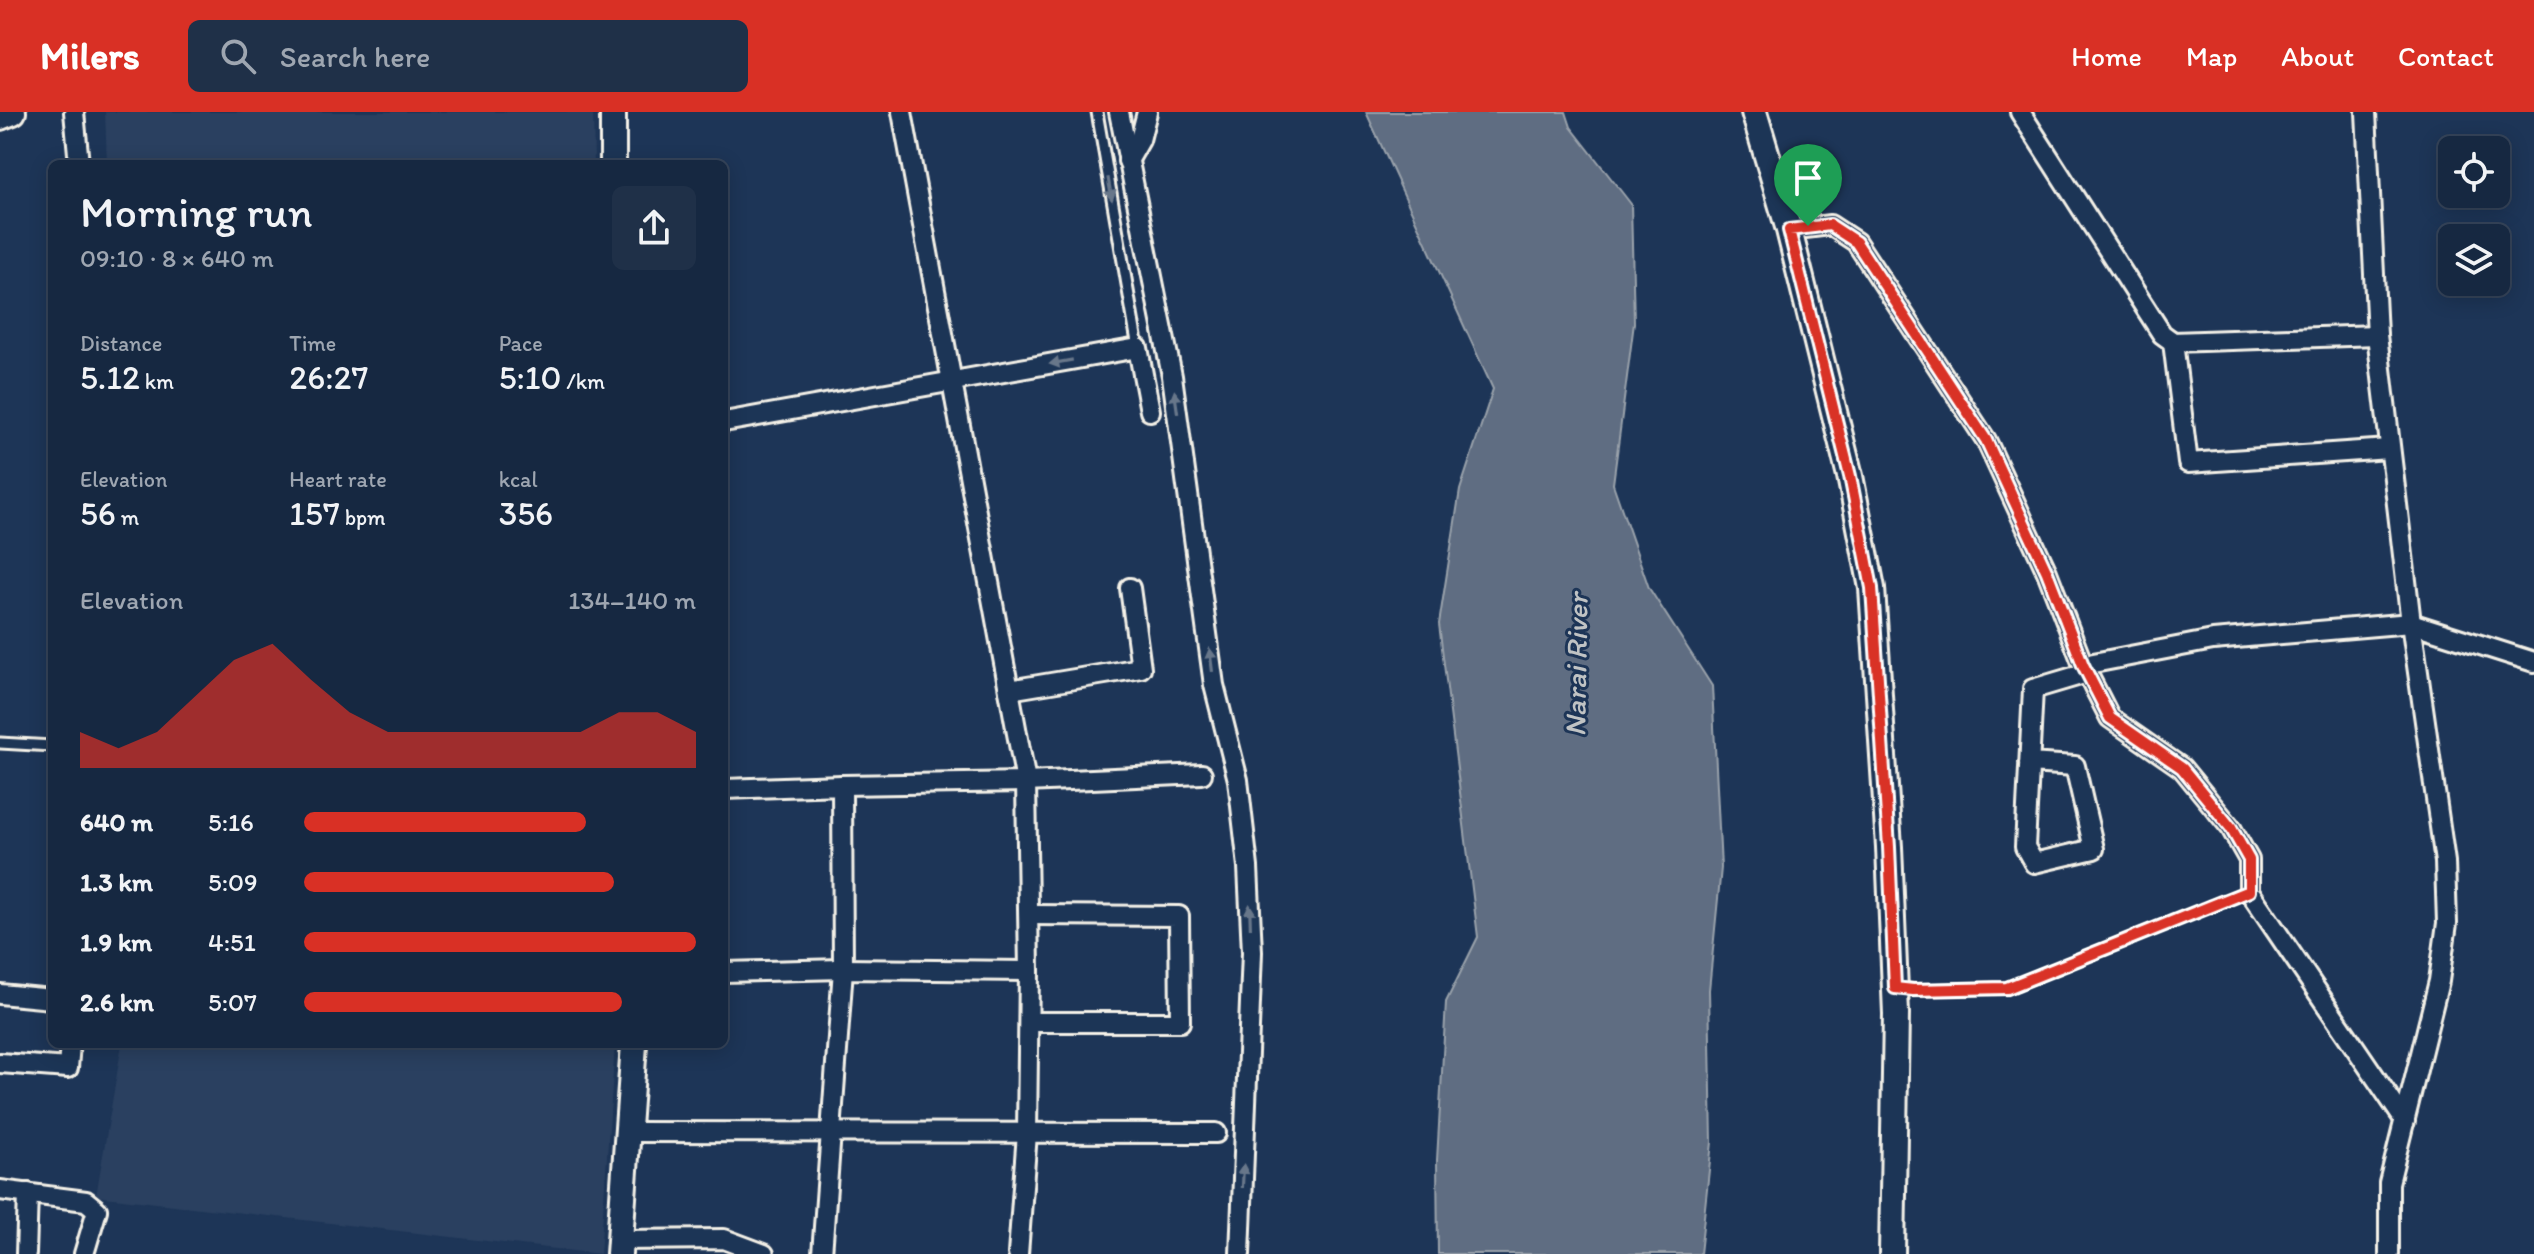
<!DOCTYPE html>
<html lang="en">
<head>
<meta charset="utf-8">
<style>
  body { margin:0; font-family:Itim,sans-serif; background:#1f3048; color:#f1f3f6; height:100vh; display:flex; flex-direction:column; font-size:30px; white-space:nowrap }
  * { box-sizing:border-box; margin:0 }
  p { font-size:26px; color:#9ea6b1 }
  .icon { flex:none; width:44px; height:44px; fill:none; stroke:currentColor; stroke-width:2; stroke-linecap:round; stroke-linejoin:round }
  .map { position:relative; flex:1; overflow:hidden }
  .sheet { position:absolute; left:48px; top:48px; width:680px; height:888px; display:flex; flex-direction:column; background:#162841; border-radius:12px; box-shadow:0 4px 20px #0003,0 0 0 2px #35445a }
  .sheet>* { flex:none }
  .tools { position:absolute; left:2438px; top:24px; display:grid; gap:16px }
  .tools a { display:grid; place-items:center; width:72px; height:72px; border-radius:12px; background:#162841; box-shadow:0 4px 20px #0003,0 0 0 2px #35445a; font-size:40px }
  .pin { position:absolute; display:grid; place-items:center; width:68px; height:68px; color:#fff; margin:-82px -34px; border-radius:50% 50% 50% 0; rotate:-45deg; box-shadow:0 0 8px #0007 }
  .pin .icon { rotate:45deg }
  .round { display:grid; place-items:center; flex:none; width:84px; height:84px; border-radius:12px; background:#1f3048 }
  .overview { display:flex; align-items:center; justify-content:space-between; height:136px; padding:0 32px }
  h1 { font-size:44px; font-weight:600; line-height:60px }
  .metrics { display:grid; grid-template-columns:repeat(3,1fr); gap:12px; height:136px; padding:8px 32px }
  .metrics div { display:grid; align-content:center }
  .metrics b { font-size:34px; font-weight:600 }
  .metrics small { font-size:22px; font-weight:400 }
  .metrics p { font-size:22px }
  .chart { height:224px; padding:16px 32px }
  .chart p { display:flex; justify-content:space-between }
  .chart svg { width:100%; height:144px; margin-top:8px; fill:#d93025; opacity:.7 }
  ul { padding:0 32px; list-style:none; font-size:26px }
  li { display:grid; grid-template-columns:128px 96px 1fr; align-items:center; height:60px }
  li i { height:20px; border-radius:10px; background:#d93025 }
  header { display:flex; align-items:center; gap:48px; box-sizing:border-box; height:112px; padding:0 40px; background:#d93025; color:#fff }
  header strong { font-size:38px }
  nav { display:flex; gap:44px; margin-inline-start:auto; font-size:28px }
  .search { width:560px; height:72px; background:#1f3048; display:flex; align-items:center; gap:20px; box-sizing:border-box; padding:0 28px; border-radius:12px; color:#9ea6b1; font-size:30px }
  .map>svg:first-child { display:block }
</style>
</head>
<body>
<header>
<strong>Milers</strong>
<div class="search"><svg class="icon" aria-label="search" viewBox="0 0 24 24"><circle cx="10" cy="10" r="6"/><path d="M15 15l6 6"/></svg>Search here</div>
<nav><a>Home</a><a>Map</a><a>About</a><a>Contact</a></nav>
</header>
<div class="map">
<svg width="2534" height="1142" viewBox="0 0 2534 1142">
  <rect width="100%" height="100%" fill="#1d3557"/>
  <filter id="ink" filterUnits="userSpaceOnUse"><feTurbulence type="fractalNoise" baseFrequency=".0125" numOctaves="2"/><feDisplacementMap in="SourceGraphic" scale="16" xChannelSelector="R" yChannelSelector="G"/><feConvolveMatrix kernelMatrix="1 2 1 2 8 2 1 2 1" color-interpolation-filters="sRGB"/></filter>
  <g filter="url(#ink)">
    <g fill="#2a4060">
      <polygon points="105,0 593,0 594,52 107,52"/>
      <polygon points="122,932 615,932 600,1142 96,1084"/>
    </g>
    <polygon fill="#5e6d82" stroke="#9aa2ab" stroke-width="2" points="1366,0 1566,0 1571,15 1631,92 1634,211 1613,372 1649,476 1712,574 1721,756 1709,878 1712,1030 1700,1142 1438,1142 1437,1048 1446,890 1478,825 1439,512 1460,378 1493,277"/>
    <g fill="none" stroke-linecap="round" stroke-linejoin="round">
      <defs>
        <g id="lane">
          <polyline points="1097,0 1138,236"/>
          <polyline points="0,631 52,634"/>
          <polyline points="1898,876 1913,878 2007,876 2249,779"/>
        </g>
        <g id="street">
          <polyline points="74,0 79,52"/>
          <polyline points="902,0 1026,670 1029,859 1027,1021 1018,1142"/>
          <polyline points="1119,0 1172,264 1214,573 1238,668 1248,755 1252,840 1240,1142"/>
          <polyline points="2020,0 2162,222 2173,230 2377,223"/>
          <polyline points="2366,0 2377,223 2411,511 2445,750 2447,811 2439,869 2389,1071 2389,1142"/>
          <polyline points="1128,49 1140,28 1147,0"/>
          <polyline points="1789,118 1830,113 1856,130 1986,328 2047,460 2083,553 2110,606 2182,656 2231,716 2249,748 2249,779 2405,1009"/>
          <polyline points="2173,230 2188,351 2389,337"/>
          <polyline points="724,310 1138,236 1150,299"/>
          <polyline points="2083,553 2213,528 2411,511 2534,550"/>
          <polyline points="1009,578 1141,556 1130,476"/>
          <polyline points="2029,651 2075,654 2094,737 2034,751 2025,735 2033,577 2087,561"/>
          <polyline points="842,673 1026,670 1202,662"/>
          <polyline points="724,677 842,673 843,857 822,1142"/>
          <polyline points="1029,803 1179,804 1180,910 1029,910"/>
          <polyline points="724,860 843,857 1029,859"/>
          <polyline points="0,882 52,887"/>
          <polyline points="0,951 68,956 70,932"/>
          <polyline points="629,1020 1216,1021"/>
          <polyline points="0,1078 86,1089 97,1098 84,1142"/>
          <polyline points="620,1128 724,1127 764,1142"/>
          <polyline points="26,1142 28,1081"/>
        </g>
        <g id="secondary">
          <polyline points="613,0 613,52"/>
          <polyline points="1754,0 1789,118 1850,364 1872,476 1889,735 1896,902 1892,1142"/>
          <polyline points="0,5 13,0"/>
          <polyline points="619,1142 634,932"/>
        </g>
      </defs>
      <use href="#lane" stroke="#f4f1e8" stroke-width="15"/>
      <use href="#street" stroke="#f4f1e8" stroke-width="24"/>
      <use href="#secondary" stroke="#f4f1e8" stroke-width="30"/>
      <use href="#lane" stroke="#1d3557" stroke-width="9"/>
      <use href="#street" stroke="#1d3557" stroke-width="18"/>
      <use href="#secondary" stroke="#1d3557" stroke-width="24"/>
    </g>
    <defs><path id="oneway-solid" d="M-6-.8H1V-3.2L6.5 0L1 3.2V.8H-6Z" transform="scale(2)"/></defs>
    <g fill="#68778a">
      <use href="#oneway-solid" transform="translate(1110 77) rotate(80)"/>
      <use href="#oneway-solid" transform="translate(1061 250) rotate(170)"/>
      <use href="#oneway-solid" transform="translate(1176 290) rotate(-98)"/>
      <use href="#oneway-solid" transform="translate(1211 548) rotate(-97)"/>
      <use href="#oneway-solid" transform="translate(1250 804) rotate(-92)"/>
      <use href="#oneway-solid" transform="translate(1243 1064) rotate(-87)"/>
    </g>
  </g>
  <g fill="none" stroke-linecap="round" stroke-linejoin="round" filter="url(#ink)">
    <defs>
      <polygon id="route" points="1830,113 1856,130 1986,328 2047,460 2083,553 2110,606 2182,656 2231,716 2249,748 2249,779 2007,876 1913,878 1895,876 1889,735 1872,476 1850,364 1789,118"/>
    </defs>
    <use href="#route" stroke="#fff" stroke-width="16"/>
    <use href="#route" stroke="#d93025" stroke-width="10"/>
  </g>
  <g text-anchor="middle" dominant-baseline="central" stroke-width="6" stroke-linejoin="round" paint-order="stroke">
    <g font-size="30" font-style="italic" fill="#c0c3c4" stroke="#1d3557">
      <text transform="translate(1576 553) rotate(-89)">Narai River</text>
    </g>
  </g>
</svg>
<div class="tools">
<a><svg class="icon" aria-label="locate" viewBox="0 0 24 24"><circle cx="12" cy="12" r="6"/><path d="M12 2v4M12 18v4M2 12h4M18 12h4"/></svg></a>
<a><svg class="icon" aria-label="layers" viewBox="0 0 24 24"><path d="M12 4l9 5-9 5-9-5zM3 14l9 5 9-5"/></svg></a>
</div>
<div class="pin" style="left:1808px;top:114px;background:#1e9e55"><svg class="icon" aria-label="arrive" viewBox="0 0 24 24"><path d="M6 21V4h12l-3 4 3 4H6"/></svg></div>
<section class="sheet">
<div class="overview"><div><h1>Morning run</h1><p>09:10 · 8 × 640 m</p></div><a class="round"><svg class="icon" aria-label="share" viewBox="0 0 24 24"><path d="M12 15V3M7 8l5-5 5 5M5 13v7h14v-7"/></svg></a></div>
<div class="metrics">
<div><p>Distance</p><b>5.12<small> km</small></b></div>
<div><p>Time</p><b>26:27</b></div>
<div><p>Pace</p><b>5:10<small> /km</small></b></div>
</div>
<div class="metrics">
<div><p>Elevation</p><b>56<small> m</small></b></div>
<div><p>Heart rate</p><b>157<small> bpm</small></b></div>
<div><p>kcal</p><b>356</b></div>
</div>
<div class="chart"><p><span>Elevation</span>134–140 m</p>
<svg viewBox="0 0 160 44" preserveAspectRatio="none"><path d="M0 44V33L10 38L20 33L30 22L40 11L50 6L60 17L70 27L80 33L90 33L100 33L110 33L120 33L130 33L140 27L150 27L160 33V44z"/></svg>
</div>
<ul>
<li><b>640 m</b>5:16<i style="width:72%"></i></li>
<li><b>1.3 km</b>5:09<i style="width:79%"></i></li>
<li><b>1.9 km</b>4:51<i style="width:100%"></i></li>
<li><b>2.6 km</b>5:07<i style="width:81%"></i></li>
</ul>
</section>
</div>
</body>
</html>
